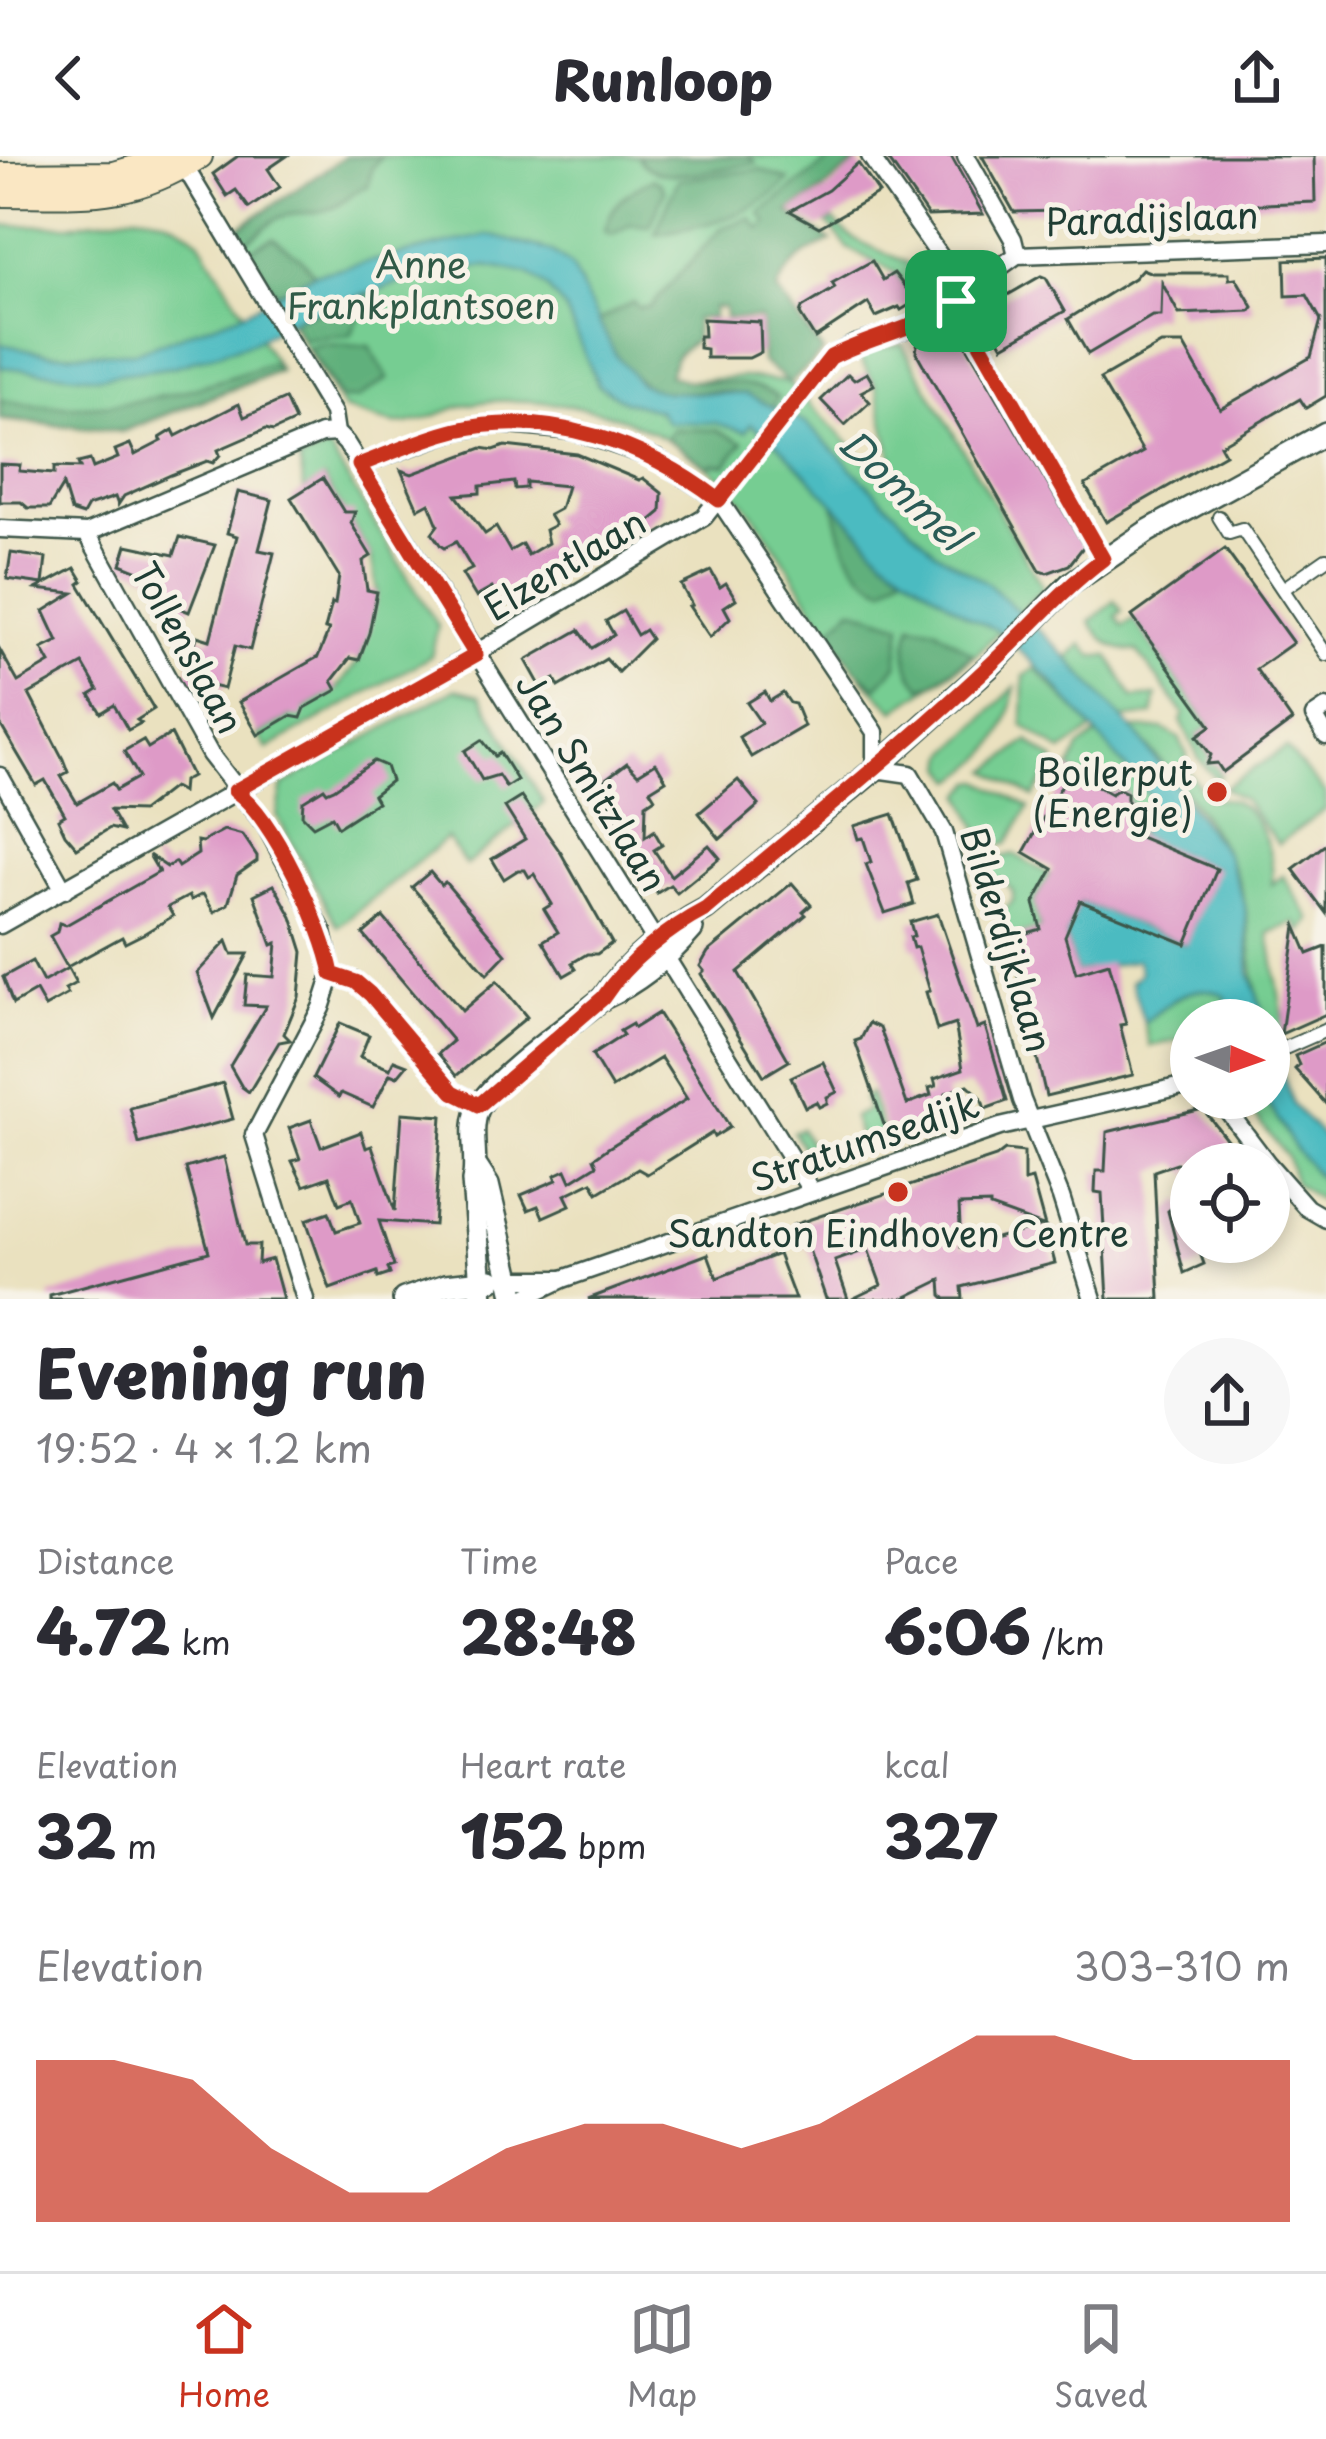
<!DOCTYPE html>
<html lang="en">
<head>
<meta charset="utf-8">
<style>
  body { margin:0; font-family:"Playpen Sans",sans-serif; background:#f7f7f7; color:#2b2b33; height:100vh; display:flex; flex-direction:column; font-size:45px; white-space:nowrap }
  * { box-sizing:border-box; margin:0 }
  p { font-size:39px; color:#7c7c81 }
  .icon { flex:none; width:66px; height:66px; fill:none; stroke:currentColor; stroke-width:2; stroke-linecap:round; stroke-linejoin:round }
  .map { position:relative; height:1143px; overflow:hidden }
  .side { display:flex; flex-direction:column; background:#fff; flex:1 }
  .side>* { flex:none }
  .needle { width:78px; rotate:92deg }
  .tools { position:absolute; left:1170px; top:843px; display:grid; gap:24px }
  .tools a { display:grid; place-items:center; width:120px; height:120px; border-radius:50%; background:#fff; box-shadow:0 6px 18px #0003; font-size:60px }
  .pin { position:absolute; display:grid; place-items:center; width:102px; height:102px; color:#fff; margin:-51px; border-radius:24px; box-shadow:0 6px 18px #0006 }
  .round { display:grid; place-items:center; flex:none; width:126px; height:126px; border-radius:63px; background:#f7f7f7 }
  .overview { display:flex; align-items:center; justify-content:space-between; height:204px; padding:0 36px }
  h1 { font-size:66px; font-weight:800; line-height:90px }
  .figures { display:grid; grid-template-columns:repeat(3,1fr); gap:18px; height:204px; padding:12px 36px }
  .figures div { display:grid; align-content:center }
  .figures b { font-size:60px; font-weight:800 }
  .figures small { font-size:33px; font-weight:400 }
  .figures p { font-size:33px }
  .chart { height:336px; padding:24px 36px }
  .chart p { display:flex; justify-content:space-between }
  .chart svg { width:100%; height:216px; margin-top:12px; fill:#c8321e; opacity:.7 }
  header { display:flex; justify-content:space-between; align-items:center; height:156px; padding:0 36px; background:#fff; font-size:54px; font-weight:800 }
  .menu { display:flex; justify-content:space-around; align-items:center; height:168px; border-top:3px solid #e1e1e2; background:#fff; font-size:33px; color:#7c7c81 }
  .menu a { display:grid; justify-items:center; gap:6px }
  .menu .selected { color:#c8321e }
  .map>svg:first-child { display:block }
</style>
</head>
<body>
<header><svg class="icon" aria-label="back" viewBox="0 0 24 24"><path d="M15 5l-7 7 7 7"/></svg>Runloop<svg class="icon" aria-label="share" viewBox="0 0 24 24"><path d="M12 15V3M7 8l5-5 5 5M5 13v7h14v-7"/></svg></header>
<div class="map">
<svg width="1326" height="1143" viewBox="0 0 1326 1143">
  <rect width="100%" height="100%" fill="#f7f3e8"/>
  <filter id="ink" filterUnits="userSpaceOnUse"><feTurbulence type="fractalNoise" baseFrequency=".00833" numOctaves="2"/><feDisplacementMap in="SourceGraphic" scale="24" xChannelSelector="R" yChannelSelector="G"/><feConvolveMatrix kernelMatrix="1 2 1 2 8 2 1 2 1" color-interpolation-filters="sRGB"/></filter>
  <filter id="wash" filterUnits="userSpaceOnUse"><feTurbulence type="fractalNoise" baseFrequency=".004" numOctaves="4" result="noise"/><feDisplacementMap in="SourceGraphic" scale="48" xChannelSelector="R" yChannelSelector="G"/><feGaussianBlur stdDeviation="2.7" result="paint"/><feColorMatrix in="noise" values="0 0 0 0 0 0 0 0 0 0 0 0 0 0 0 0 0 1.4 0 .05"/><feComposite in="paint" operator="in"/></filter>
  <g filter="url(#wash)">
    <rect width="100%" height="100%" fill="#eae1bf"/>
    <g fill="#76cd92" stroke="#4a8563" stroke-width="3">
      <path d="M347 0H855L858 5 786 58 683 154 661 218 676 226 742 221 787 226 878 316 892 301 876 230 856 196 902 188 1043 432 973 501 895 554C827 494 804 424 751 355 713 305 646 264 584 252 546 245 503 241 466 249 444 254 418 270 395 268 378 265 360 258 343 253L235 74Z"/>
      <path d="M136 58C163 60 179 66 199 84L280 215 122 276 0 264V70L70 69Z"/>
      <path d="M833 64C861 101 928 97 938 142L923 151 894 116 848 92 827 67Z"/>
      <polygon points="329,293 438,470 431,500 267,593 258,579 337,533 359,504 377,436 371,400 324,323 304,334 300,304"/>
      <path d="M1115 445 1122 455 1116 460 1123 470 1134 463 1211 570 1197 580 1221 620 1216 623 1199 603 1181 565 1184 558 1137 495C1114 495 1102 485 1090 466Z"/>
      <polygon points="1082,488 1093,500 1109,500 1133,542 1157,540 1153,559 1121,563 1068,502"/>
      <polygon points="1035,512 1094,573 1062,596 1023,569 1024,520"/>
      <path d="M1015 531C1009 574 993 601 955 624L946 610 948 598Z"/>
      <polygon points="455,533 480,539 544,647 466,709 447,682 338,771 277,660 283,629"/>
      <path d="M1132 573H1163L1179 582 1187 599V614L1208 642C1219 644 1228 641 1237 647 1262 662 1275 700 1272 728L1283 720 1311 764 1300 777 1296 766 1269 777 1285 875 1270 881 1269 864H1265C1250 824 1252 785 1244 744 1232 688 1171 615 1132 573Z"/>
      <polygon points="1098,578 1149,639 1150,658 1127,647 1127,637 1119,633 1111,638 1070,614 1079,592"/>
      <polygon points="1028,585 1055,605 1034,641 989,615"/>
      <polygon points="1286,592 1326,639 1326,653 1278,688 1244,644 1224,632"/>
      <polygon points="981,625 1029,651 1008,687 986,690 963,639 974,626"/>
      <polygon points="1014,698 1050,719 1034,747 1041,773 1009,782 1002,756 1013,745 1013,736 1004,725 993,724 988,705"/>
      <path d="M1209 832 1225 840 1230 864H1191V882L1150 890 1144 867C1165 851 1182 834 1209 832Z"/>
      <polygon points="870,938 886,986 821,1009 811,1005 793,976 801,973 820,1003 862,989 853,961 867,954 864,942"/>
      <polygon points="1241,942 1265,942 1297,995 1326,1030 1326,1049 1295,1027 1286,999"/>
    </g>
    <g fill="#60b07c" stroke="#407658" stroke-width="3">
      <path d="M346 0H381L372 12 368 30C354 34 348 44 335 51 317 60 293 54 276 63 264 71 259 79 244 86L237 74Z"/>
      <path d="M638 0H750L755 7C726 11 651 34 638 0Z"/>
      <path d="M835 0H853L857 6 822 35 788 56 831 85C806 96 786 109 777 135L823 196 790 227 762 206 760 163 725 162 724 152H713V162L695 163V184L676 199 669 219C705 235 739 216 778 241L771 253C700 202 655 289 597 166L633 146 638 152 650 151 721 72 750 62 760 73 767 67 760 57Z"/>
      <path d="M760 13 789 24C752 61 705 70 655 78L678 24Z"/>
      <path d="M653 23 660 26 665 35 650 70 631 68 611 79 605 75C612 46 626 35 653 23Z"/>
      <polygon points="273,82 301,102 314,118 276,137 249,94"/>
      <polygon points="370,138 351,179 302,183 291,164"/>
      <polygon points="324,188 369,190 388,222 357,243 341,243 308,191"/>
      <path d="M273 207 278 214 122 275 0 263V244C103 262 177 240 273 207Z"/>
      <polygon points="673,273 716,274 743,286 726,309 712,308 709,312 666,282"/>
      <path d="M834 348 884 401 904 416 885 432C849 418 841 383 834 348Z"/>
      <polygon points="852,452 902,468 897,509 877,531 854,512 829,475"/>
      <path d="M912 468 935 472 973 498 932 528 922 531C903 512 904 492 912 468Z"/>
    </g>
    <g fill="#4cbbc1" stroke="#367c7a" stroke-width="3">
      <path d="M488 79 551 95 571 110 615 198 640 228 665 236 746 238 807 268 935 395 987 427 1054 488 1140 582 1227 699 1245 749 1250 817 1265 864H1230L1225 840C1192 822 1169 847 1144 867L1131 826 1140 817 1137 804 1076 817 1065 780 1080 745 1185 788 1216 713 1137 680 1150 658 1149 639 1050 523 999 475 971 462 884 401 778 288 751 268 746 276 715 267 667 266 658 254 624 245 598 229 565 153 546 131 529 118 486 110 440 114 299 160 253 186 173 211 97 221 0 211V188L52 198 136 196 243 157 314 118Z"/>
      <polygon points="1269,876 1293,949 1326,984 1326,1030 1297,995 1265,942 1269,942"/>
    </g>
    <g id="blocks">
      <g fill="#de9ac7" fill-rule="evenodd">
        <polygon points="238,0 287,0 268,13 280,31 249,52 236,34 227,40 213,18"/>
        <polygon points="886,0 951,0 983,58 928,60"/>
        <polygon points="982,0 1314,0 1315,46 1079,55 1080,61 1060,61 1060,55 1014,56"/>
        <polygon points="858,7 879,37 819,71 790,55 828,34"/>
        <polygon points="1326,102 1326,240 1306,252 1300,243 1220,289 1225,298 1106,366 1085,329 1143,296 1100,223 1161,188 1183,188 1220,253 1311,201 1321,164 1307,139 1286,140 1285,104"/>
        <polygon points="872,105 883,124 894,117 916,145 901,154 899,151 876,161 868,147 815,182 800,158 802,152 835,132 832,127"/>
        <polygon points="1142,113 1152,117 1229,117 1229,123 1236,122 1253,151 1250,155 1179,158 1162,127 1161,160 1152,160 1088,198 1068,163 1134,122"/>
        <polygon points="1041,120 1046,122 1065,155 1003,190 984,157 988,155 985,152"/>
        <polygon points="703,163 760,166 761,196 749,202 706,202 706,193 699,192 699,180 704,180"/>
        <polygon points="954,168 1084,390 1069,409 1047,417 1040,415 916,196 917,189 935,175"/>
        <polygon points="867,217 874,229 861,236 870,246 845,269 821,244 848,218 854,224"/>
        <polygon points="285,243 295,265 273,275 266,273 218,294 220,299 213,307 207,305 171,319 124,340 118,349 115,341 88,350 83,359 71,355 63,329 49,352 28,352 21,346 0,346 0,308 20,309 19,315 54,318 54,311 80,312 78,307 90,304 93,312 118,302 115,294 130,288 135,299 162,285 160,282 173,274 176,280 239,248 244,261"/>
        <path d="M505 290 577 298 639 324 643 322 662 337 661 356 650 365 649 371 644 369 553 423 522 437 521 442 511 439 508 449 500 446 492 432 476 441 462 418 472 413 456 386 444 392 441 390 432 377 438 369 429 347 418 353 401 314 412 318 482 292 494 294ZM514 326 515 333 526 332V326L567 330 560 353 549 359 555 369 545 374 548 387 528 399 522 388 510 395 496 371 485 378 456 339 480 337V330Z"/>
        <polygon points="323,322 344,356 355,356 351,367 371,400 363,405 367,434 377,436 369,477 359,504 350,502 332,525 337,534 305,552 301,562 290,560 258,579 239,546 318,501 329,474 325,473 332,447 335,448 339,420 291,342"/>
        <polygon points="238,336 272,344 259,394 274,397 250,494 235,490 224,533 186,524 197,480 210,484 237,380 227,377"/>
        <polygon points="180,381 215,389 189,456 160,444 166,426 121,408 127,389 174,399"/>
        <polygon points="1225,393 1293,487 1256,513 1292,565 1223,616 1217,607 1207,608 1211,599 1197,580 1211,570 1132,460"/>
        <polygon points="11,397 46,402 43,428 7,423"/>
        <polygon points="75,412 83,425 79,428 154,553 137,564 141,567 128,574 114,549 101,557 90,539 98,534 83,508 29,538 63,603 68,616 61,620 77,647 112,627 116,634 139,621 124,595 143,584 148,592 171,578 192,620 183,625 182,636 173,631 142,655 110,654 122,675 110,672 77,692 65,678 58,663 65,659 45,624 36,629 0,568 0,494 18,526 50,507 42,493 58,485 44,455 73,437 36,433"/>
        <polygon points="711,415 720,431 726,427 736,443 724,451 730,462 710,481 689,450 692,449 681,429"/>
        <polygon points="623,455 637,479 645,474 651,483 618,516 606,503 559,531 555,523 541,531 526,504 579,474 592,492 614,479 606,465"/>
        <polygon points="765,536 770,545 783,537 790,547 795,548 804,570 751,601 739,581 761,567 747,547"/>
        <polygon points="482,584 495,600 500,597 517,624 506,631 498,619 482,624 465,595"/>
        <polygon points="374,605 386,610 391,625 373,639 377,646 338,671 332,660 313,670 302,659 303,645 324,632 327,636 334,633"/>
        <polygon points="627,607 638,618 656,607 666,624 650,634 655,642 646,648 645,681 654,675 662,689 654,694 671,720 709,689 720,702 677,737 670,729 657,737 618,677 613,666 620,662 599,628"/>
        <polygon points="1070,614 1111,638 1119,633 1127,637 1127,647 1142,656 1130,677 1217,713 1186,788 1080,745 1065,780 1076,817 1109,807 1126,868 1120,869 1133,919 1046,940 1009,782 1041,773 1034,747 1053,713 1024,696"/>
        <polygon points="738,624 759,649 720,683 699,657"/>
        <polygon points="521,641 561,697 612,787 597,798 587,798 572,807 576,813 564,820 543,785 558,776 544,753 552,748 534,718 529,721 525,714 518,714 504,723 492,703 525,683 505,651"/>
        <polygon points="893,658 917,724 908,727 914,748 885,757 866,708 871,706 863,682 858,683 854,670"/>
        <polygon points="224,674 243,679 257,700 257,705 237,719 228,748 214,756 203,738 191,744 189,740 168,751 173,760 145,777 125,787 122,781 67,811 50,780 57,776 59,767 66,769 159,716 149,699 167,711 175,706 178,711 198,698 197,685 202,686"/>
        <polygon points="1326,688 1326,757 1293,713"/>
        <polygon points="430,716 441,729 445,726 506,798 487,818 412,731"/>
        <polygon points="792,727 811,749 803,756 806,759 738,816 789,905 764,920 701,818 704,815 700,810 708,796"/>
        <polygon points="274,729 292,761 303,796 299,841 284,878 290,884 279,886 249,936 242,931 230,910 266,850 244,849 247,819 274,821 277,787 272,789 254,739"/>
        <polygon points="938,758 977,873 985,870 1007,945 985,953 981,941 968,929 946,937 954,963 890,986 855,885 861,883 869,867 880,872 907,948 931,939 929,932 936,930 934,923 963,913 955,868 937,874 926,836 930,835 917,791 913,792 910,781 914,780 910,766"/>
        <polygon points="383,761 462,855 497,825 527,861 456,920 438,898 453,885 363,778"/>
        <polygon points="1296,770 1308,798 1326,791 1326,858 1281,878"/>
        <polygon points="227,785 232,798 248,798 214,862 197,817"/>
        <polygon points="32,805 43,826 68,812 76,827 65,833 68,838 45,851 36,835 13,848 3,821"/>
        <polygon points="658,857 730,971 714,981 712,977 647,1018 638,1013 598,1037 592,1026 565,1039 570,1049 543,1061 538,1050 528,1054 521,1039 557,1024 555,1019 566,1014 571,1025 597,1009 594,1002 608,992 687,943 661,902 612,932 592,899 623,879 620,875 632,868 634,872"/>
        <polygon points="340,867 369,879 360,901 390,913 394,904 407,909 397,921 390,918 373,951 341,937 339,941 313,922"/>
        <polygon points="1326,886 1326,948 1295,913 1299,909 1295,900"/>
        <polygon points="823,906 837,936 827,941 827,947 819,951 816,946 805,951 791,921"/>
        <polygon points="223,927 233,963 139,988 130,952"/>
        <polygon points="1203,953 1246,1008 1191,1008 1191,1020 1177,1007 1154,1015 1160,1143 1108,1143 1102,1037 1095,1036 1096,1015 1105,1015 1107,976"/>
        <polygon points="402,957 442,960 434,1069 379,1065 394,1110 388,1112 390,1118 378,1122 377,1116 330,1133 306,1064 329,1056 336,1075 360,1067 352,1043 339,1048 329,1021 304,1030 292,1005 300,1003 289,972 311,964 321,991 361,976 366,992 372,990 395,1055"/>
        <path d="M1005 994 1024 996V1025L1032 1023 1055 1107 962 1131 963 1143H946L942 1139 941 1124 902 1143H852L881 1129 868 1093 835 1105 848 1143H826L807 1088 801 1092 793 1069 996 1001ZM990 1048V1051L1043 1070 961 1091 959 1049Z"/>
        <polygon points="224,1001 245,1089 259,1089 258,1107 272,1103 283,1143 50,1143 50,1139 209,1096 186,1012"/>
        <polygon points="1181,1044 1191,1072 1191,1086 1196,1086 1204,1108 1184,1117 1168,1055"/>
        <polygon points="708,1098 717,1122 778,1098 795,1143 588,1143"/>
      </g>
    </g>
  </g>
  <g filter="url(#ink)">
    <use href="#blocks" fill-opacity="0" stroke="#3d5649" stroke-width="3"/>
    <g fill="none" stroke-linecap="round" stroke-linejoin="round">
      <defs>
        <g id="pedestrian">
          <polyline points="956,145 1103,403"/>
          <polyline points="1219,361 1229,377 1242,373 1326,498"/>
          <polyline points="1283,433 1326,403"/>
          <polyline points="1269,899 1326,874"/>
        </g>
        <g id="minor">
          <polyline points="870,0 965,136"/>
          <polyline points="966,0 1013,83 1017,99"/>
          <polyline points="179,1 333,257 336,277 346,287 812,1036"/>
          <polyline points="359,309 454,275 498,268 575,275 657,303 719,344 875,576 875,613 910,618 944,676 1022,944 1061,1041 1093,1143"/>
          <polyline points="0,373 87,377 321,278 336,277"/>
          <polyline points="87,377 210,598 266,670 323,776 332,818 321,852 254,979 305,1143"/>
          <polyline points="1326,552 1314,560 1326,580"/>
          <polyline points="0,620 64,734"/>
          <polyline points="0,769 394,546 704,361 831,201 855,188 919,169 1017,99 1326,88"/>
          <polyline points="332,818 356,826 370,838 453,936 480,949"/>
          <polyline points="1218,942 1268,1008"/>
          <polyline points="1269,1009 1307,1052 1326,1063"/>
          <polyline points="510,1123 562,1123"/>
          <polyline points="521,1143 563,1123 1000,971 1191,928"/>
        </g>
        <g id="tertiary">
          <path d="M603 842C627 805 668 773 706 753L875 613 990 510 1070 428 1148 375 1326 277"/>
          <polyline points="477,1012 488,1029 515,1143"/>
          <polyline points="404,1143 446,1129 491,1124"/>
          <path d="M482 1143 473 1025C479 1002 467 971 480 949 497 920 574 866 603 842 637 827 668 801 692 773"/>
        </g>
        <g id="secondary">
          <polyline points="0,19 114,18 172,1"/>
          <path d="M0 38C82 38 127 46 200 0"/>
        </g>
      </defs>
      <use href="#pedestrian" stroke="#3d5649" stroke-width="16"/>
      <use href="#minor" stroke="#3d5649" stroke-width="21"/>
      <use href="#tertiary" stroke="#3d5649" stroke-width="26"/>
      <use href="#secondary" stroke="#3d5649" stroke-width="28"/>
      <use href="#pedestrian" stroke="#fff" stroke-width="12"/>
      <use href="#minor" stroke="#fff" stroke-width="16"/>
      <use href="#tertiary" stroke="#fff" stroke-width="21"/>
      <use href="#secondary" stroke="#fae7c3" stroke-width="24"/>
    </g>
  </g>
  <g fill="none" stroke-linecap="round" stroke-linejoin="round" filter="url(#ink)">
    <defs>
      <path id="route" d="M956 145 1103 403C1060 435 1027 475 988 511 898 596 801 673 706 753 668 773 627 805 603 842L479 949 453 936 370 838 356 826 332 818C324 773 273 659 235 635L476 499 359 309C391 297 424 282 457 274 550 253 646 288 719 344L831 201C873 179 917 174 956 145Z"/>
    </defs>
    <use href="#route" stroke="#fff" stroke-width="24"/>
    <use href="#route" stroke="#c8321e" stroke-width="15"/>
  </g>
  <g fill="#c8321e" stroke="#f7f3e8" stroke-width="4.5">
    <circle cx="1217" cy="636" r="12"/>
    <circle cx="898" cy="1036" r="12"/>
  </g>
  <g text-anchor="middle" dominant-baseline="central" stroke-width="10" stroke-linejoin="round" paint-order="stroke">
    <g font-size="36" fill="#1f3d34" stroke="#f7f3e8">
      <text transform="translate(1152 61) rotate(-2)">Paradijslaan</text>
      <text transform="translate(564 407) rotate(-31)">Elzentlaan</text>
      <text transform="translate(189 491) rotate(61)">Tollenslaan</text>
      <text transform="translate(593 625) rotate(58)">Jan Smitzlaan</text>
      <text transform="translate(1008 783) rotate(73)">Bilderdijklaan</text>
      <text transform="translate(864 984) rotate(-19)">Stratumsedijk</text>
    </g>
    <g font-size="36" fill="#305a47" stroke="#f7f3e8">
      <text x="421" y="107">Anne<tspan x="421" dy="41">Frankplantsoen</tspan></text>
    </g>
    <g font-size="36" fill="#1f3d34" stroke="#f7f3e8" text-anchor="end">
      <text x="1193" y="615">Boilerput<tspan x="1193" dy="41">(Energie)</tspan></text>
      <text x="898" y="1076" text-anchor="middle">Sandton Eindhoven Centre</text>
    </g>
    <g font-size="39" font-style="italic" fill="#2a5c57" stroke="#f7f3e8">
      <text transform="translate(904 332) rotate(43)">Dommel</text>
    </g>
  </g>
</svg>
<div class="tools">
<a><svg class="needle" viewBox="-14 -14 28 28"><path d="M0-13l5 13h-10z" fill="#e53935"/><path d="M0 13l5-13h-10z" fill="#7c7c81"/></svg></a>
<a><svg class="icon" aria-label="locate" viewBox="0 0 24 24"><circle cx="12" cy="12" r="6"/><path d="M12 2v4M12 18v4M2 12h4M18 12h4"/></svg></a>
</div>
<div class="pin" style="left:956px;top:145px;background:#1e9e55"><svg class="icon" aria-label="arrive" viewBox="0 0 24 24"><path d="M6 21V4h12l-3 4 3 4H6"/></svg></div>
</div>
<section class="side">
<div class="overview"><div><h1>Evening run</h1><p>19:52 · 4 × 1.2 km</p></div><a class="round"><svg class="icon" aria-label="share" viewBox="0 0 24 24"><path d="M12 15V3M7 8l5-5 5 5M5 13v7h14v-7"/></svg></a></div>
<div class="figures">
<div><p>Distance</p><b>4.72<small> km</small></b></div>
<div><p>Time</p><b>28:48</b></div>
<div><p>Pace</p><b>6:06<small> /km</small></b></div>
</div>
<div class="figures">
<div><p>Elevation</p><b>32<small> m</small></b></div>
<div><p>Heart rate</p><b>152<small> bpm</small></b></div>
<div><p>kcal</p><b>327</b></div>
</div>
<div class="chart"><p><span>Elevation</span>303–310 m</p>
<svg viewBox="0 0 160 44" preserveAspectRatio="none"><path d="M0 44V11L10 11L20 15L30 29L40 38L50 38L60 29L70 24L80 24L90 29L100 24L110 15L120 6L130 6L140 11L150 11L160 11V44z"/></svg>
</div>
</section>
<nav class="menu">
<a class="selected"><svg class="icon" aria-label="home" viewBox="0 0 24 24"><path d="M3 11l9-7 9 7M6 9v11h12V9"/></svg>Home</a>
<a><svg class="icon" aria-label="map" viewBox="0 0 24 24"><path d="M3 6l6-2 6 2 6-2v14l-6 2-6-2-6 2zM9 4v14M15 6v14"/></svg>Map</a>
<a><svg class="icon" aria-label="saved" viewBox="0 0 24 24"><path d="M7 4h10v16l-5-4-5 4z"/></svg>Saved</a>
</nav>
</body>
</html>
